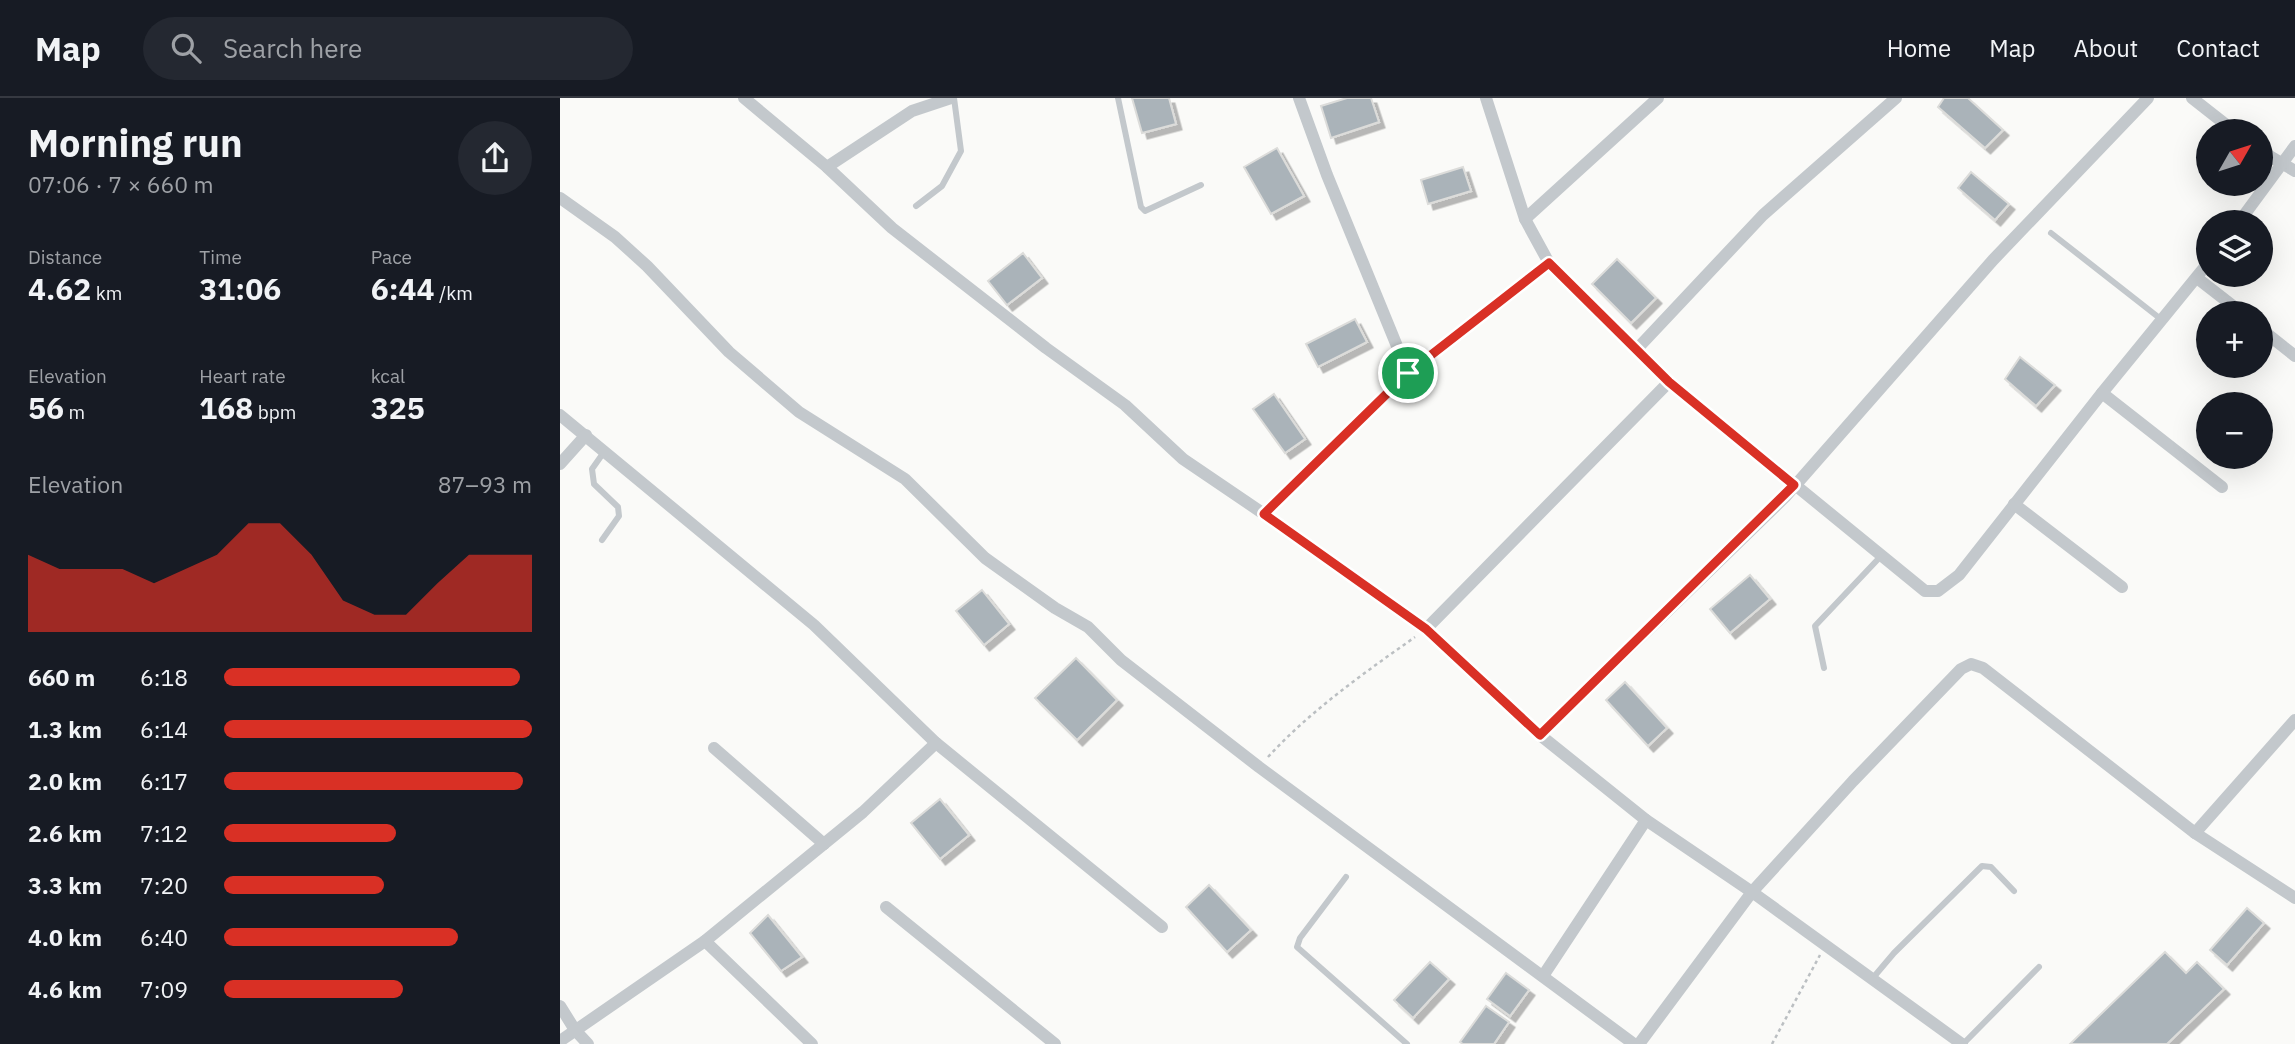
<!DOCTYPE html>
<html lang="en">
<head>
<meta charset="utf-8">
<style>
  body { margin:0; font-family:"IBM Plex Sans",sans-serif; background:#242831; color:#f1f3f6; height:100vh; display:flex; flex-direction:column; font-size:26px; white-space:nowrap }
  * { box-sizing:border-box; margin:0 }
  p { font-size:23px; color:#9ea1a6 }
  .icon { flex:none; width:38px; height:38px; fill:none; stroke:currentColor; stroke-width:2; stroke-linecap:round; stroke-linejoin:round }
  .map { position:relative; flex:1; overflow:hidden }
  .details { display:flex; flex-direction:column; background:#171b24; width:560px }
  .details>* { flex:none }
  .needle { width:46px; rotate:51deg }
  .controls { position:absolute; left:1636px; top:21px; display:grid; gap:14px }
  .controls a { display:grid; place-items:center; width:77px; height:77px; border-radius:50%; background:#171b24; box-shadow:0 7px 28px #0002; font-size:35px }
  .pin { position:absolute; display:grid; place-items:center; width:60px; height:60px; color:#fff; margin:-30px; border:4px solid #fff; border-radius:50%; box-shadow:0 2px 7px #0007 }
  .round { display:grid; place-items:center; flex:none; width:74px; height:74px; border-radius:37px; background:#242831 }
  .headline { display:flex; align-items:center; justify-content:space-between; height:119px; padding:0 28px }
  h1 { font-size:38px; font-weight:700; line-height:52px }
  .figures { display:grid; grid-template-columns:repeat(3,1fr); gap:10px; height:119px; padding:7px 28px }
  .figures div { display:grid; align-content:center }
  .figures b { font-size:30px; font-weight:700 }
  .figures small { font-size:19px; font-weight:400 }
  .figures p { font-size:19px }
  .chart { height:196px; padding:14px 28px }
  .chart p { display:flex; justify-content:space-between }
  .chart svg { width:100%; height:126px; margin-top:7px; fill:#d93025; opacity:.7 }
  ul { padding:0 28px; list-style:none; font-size:23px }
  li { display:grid; grid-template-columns:112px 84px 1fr; align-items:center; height:52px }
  li i { height:18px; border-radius:9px; background:#d93025 }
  header { display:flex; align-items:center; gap:42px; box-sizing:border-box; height:98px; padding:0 35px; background:#171b24; border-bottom:2px solid #363941 }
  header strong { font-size:33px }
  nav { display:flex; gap:38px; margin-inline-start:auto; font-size:24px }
  .search { width:490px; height:63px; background:#242831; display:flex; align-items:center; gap:18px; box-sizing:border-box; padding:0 24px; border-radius:38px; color:#9ea1a6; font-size:26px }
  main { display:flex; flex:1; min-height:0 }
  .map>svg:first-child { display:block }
</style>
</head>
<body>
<header>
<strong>Map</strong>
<div class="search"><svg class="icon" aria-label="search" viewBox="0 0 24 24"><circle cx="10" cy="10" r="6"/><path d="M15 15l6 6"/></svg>Search here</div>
<nav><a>Home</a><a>Map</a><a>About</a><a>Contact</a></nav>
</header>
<main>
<section class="details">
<div class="headline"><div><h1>Morning run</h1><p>07:06 · 7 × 660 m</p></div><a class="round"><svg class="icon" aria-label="share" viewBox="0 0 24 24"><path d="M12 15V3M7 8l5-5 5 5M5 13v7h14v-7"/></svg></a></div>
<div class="figures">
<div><p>Distance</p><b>4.62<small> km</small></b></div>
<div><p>Time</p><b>31:06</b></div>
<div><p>Pace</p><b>6:44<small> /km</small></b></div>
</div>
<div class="figures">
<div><p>Elevation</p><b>56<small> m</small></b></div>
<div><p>Heart rate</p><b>168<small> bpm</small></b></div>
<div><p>kcal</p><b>325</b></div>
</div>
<div class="chart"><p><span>Elevation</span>87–93 m</p>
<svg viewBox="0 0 160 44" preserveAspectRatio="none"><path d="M0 44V17L10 22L20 22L30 22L40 27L50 22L60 17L70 6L80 6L90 17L100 33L110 38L120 38L130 27L140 17L150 17L160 17V44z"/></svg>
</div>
<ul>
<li><b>660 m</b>6:18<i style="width:96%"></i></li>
<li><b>1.3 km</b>6:14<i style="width:100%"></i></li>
<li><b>2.0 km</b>6:17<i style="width:97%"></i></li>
<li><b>2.6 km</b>7:12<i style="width:56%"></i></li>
<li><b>3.3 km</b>7:20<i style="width:52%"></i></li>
<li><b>4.0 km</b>6:40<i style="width:76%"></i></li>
<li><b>4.6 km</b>7:09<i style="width:58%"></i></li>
</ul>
</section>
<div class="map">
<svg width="1735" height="946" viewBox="0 0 1735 946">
  <defs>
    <filter id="shadow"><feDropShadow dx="5.5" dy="5.5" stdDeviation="0" flood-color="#0004"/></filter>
  </defs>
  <rect width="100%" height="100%" fill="#fafaf8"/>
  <g fill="#aab3b9" stroke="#dcdcda" stroke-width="2" filter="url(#shadow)">
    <polygon points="572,0 609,0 616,26 582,35"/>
    <polygon points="787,0 811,0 819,24 771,40 761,8"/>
    <polygon points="1384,0 1408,0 1443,32 1425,50 1378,9"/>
    <polygon points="717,50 744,98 711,116 684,69"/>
    <polygon points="903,69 911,93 868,106 861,82"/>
    <polygon points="1411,74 1449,106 1435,122 1398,90"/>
    <polygon points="463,155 482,180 447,207 428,183"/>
    <polygon points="1057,161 1096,200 1071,225 1032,186"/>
    <polygon points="795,221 807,244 758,269 746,246"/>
    <polygon points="1460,259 1495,287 1476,308 1445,281"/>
    <polygon points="714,296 745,341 725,355 693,311"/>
    <polygon points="1190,477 1210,501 1170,535 1150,511"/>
    <polygon points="422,492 449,526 424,547 396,513"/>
    <polygon points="516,560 557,602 517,642 475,600"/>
    <polygon points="1065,584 1107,630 1088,648 1046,602"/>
    <polygon points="380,701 409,737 380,761 351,725"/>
    <polygon points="649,787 691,832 667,854 626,809"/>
    <polygon points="1687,810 1704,825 1667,867 1650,852"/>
    <polygon points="208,817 242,859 221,873 190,835"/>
    <polygon points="1605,854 1626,875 1637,864 1664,891 1607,946 1510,946"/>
    <polygon points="870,864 889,881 853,920 834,902"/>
    <polygon points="946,875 969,892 950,918 927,901"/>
    <polygon points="926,908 949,924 934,946 903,946 900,944"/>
  </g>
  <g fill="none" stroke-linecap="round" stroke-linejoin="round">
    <g stroke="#bbbfc2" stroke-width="2.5" stroke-dasharray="3.5 3.5" stroke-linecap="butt">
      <path d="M708 659C750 613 804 575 855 539"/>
      <polyline points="1212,946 1260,857"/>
    </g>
    <g stroke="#c3c8cc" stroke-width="6">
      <polyline points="558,0 581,109 585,113 641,87"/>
      <polyline points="356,108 382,88 401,53 394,0"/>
      <polyline points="1491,135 1602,222"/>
      <polyline points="42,442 59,418 58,409 34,386 32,371 44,354"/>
      <polyline points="1264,570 1255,528 1321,458"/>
      <polyline points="786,779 740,840 737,849 847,946"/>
      <polyline points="1312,881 1334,855 1422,768 1431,769 1454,793"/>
      <polyline points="1403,946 1479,869"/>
    </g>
    <g stroke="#c3c8cc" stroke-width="12">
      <polyline points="184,0 267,69 332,130 486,250 565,307 623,361 704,416 848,275 989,165"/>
      <polyline points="739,0 767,77 848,275"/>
      <polyline points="926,0 965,121 989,165 1109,284 1365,493 1378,493 1399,477 1542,295 1648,165"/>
      <polyline points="1632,0 1674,33"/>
      <polyline points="1701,53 1735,73"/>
      <polyline points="267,69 352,13 391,0"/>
      <polyline points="0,100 55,139 87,168 169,254 239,314 345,381 425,460 495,510 528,529 561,562 699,669 1074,946"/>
      <polyline points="965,121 1098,0"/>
      <polyline points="1679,124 1735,48"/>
      <polyline points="1637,180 1682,215"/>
      <polyline points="1701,231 1735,258"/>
      <polyline points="1076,252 1203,117 1336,0"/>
      <polyline points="1542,295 1662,389"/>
      <polyline points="0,317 254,527 376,645 602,829"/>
      <polyline points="0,366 26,337"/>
      <polyline points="1454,406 1562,489"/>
      <polyline points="704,416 866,531 980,637 1086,722 1192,794 1402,946"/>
      <polyline points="866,531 1109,284"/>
      <polyline points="980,637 1225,399 1433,162 1588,0"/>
      <polyline points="154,650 264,746"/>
      <polyline points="1635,735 1735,622"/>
      <polyline points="326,809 495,946"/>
      <polyline points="145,843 252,946"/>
      <polyline points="983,878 1086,722"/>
      <polyline points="0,908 15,932 28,946"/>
      <polyline points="0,943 145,843 303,714 376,645"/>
      <polyline points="1079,946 1192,794 1293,683 1401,571 1411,566 1423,570 1635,735 1735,800"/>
    </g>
  </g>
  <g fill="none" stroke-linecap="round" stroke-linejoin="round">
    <defs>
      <polygon id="route" points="989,165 1109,284 1234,387 980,637 866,531 704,416 848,275"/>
    </defs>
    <use href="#route" stroke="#fff" stroke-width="14"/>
    <use href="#route" stroke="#d93025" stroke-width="9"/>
  </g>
</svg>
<div class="controls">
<a><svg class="needle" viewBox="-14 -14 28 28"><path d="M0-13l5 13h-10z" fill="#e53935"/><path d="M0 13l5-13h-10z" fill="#9ea1a6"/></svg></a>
<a><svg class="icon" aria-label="layers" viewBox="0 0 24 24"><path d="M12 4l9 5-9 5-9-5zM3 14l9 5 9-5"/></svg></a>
<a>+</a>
<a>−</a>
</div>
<div class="pin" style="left:848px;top:275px;background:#1e9e55"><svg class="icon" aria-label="arrive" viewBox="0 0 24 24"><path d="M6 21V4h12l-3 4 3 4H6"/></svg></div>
</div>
</main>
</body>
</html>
